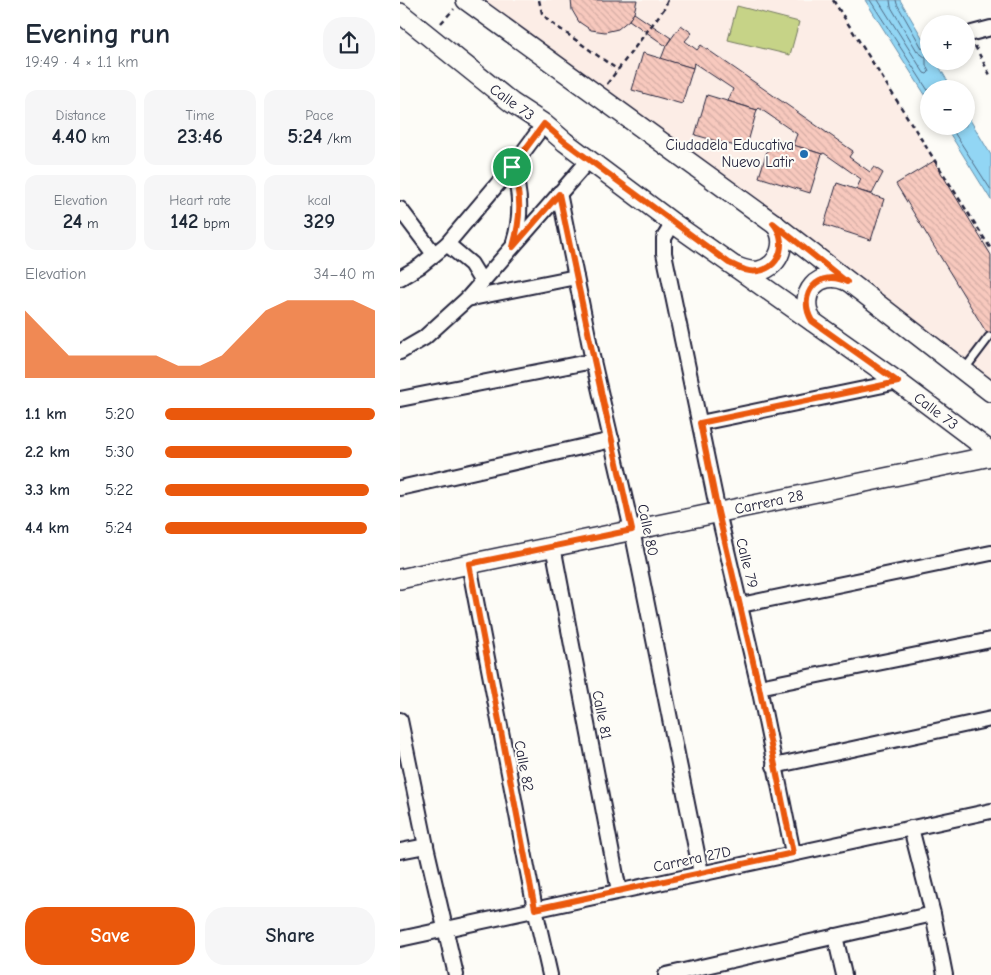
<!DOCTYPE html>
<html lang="en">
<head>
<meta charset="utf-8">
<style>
  body { margin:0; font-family:"Comic Neue",sans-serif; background:#f6f6f7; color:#1f2937; height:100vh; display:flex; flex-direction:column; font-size:19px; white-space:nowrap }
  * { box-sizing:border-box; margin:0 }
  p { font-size:16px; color:#747a83 }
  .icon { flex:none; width:28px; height:28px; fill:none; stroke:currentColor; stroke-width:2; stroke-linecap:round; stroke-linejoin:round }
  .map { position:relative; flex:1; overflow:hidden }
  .side { display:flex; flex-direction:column; background:#fff; width:400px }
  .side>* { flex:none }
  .tools { position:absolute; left:520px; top:15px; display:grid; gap:10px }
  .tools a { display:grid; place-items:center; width:55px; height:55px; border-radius:50%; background:#fff; box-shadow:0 2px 8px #0003; font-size:25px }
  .pin { position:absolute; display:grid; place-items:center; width:42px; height:42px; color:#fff; margin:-21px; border:2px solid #fff; border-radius:50%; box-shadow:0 1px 5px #0007 }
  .round { display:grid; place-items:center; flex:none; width:52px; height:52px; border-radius:20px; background:#f6f6f7 }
  .headline { display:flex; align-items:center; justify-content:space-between; height:85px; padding:0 25px }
  h1 { font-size:28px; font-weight:700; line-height:38px }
  .metrics { display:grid; grid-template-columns:repeat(3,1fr); gap:8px; height:85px; padding:5px 25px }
  .metrics div { display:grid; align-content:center; border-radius:12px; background:#f6f6f7; text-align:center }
  .metrics b { font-size:21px; font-weight:700 }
  .metrics small { font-size:14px; font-weight:400 }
  .metrics p { font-size:14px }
  .chart { height:140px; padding:10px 25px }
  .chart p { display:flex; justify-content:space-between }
  .chart svg { width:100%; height:90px; margin-top:5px; fill:#ea580c; opacity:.7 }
  .primary-button { display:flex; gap:10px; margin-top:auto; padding:10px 25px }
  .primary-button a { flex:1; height:58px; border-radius:20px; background:#ea580c; color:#fff; font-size:20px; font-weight:700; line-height:58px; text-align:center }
  .primary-button a+a { background:#f6f6f7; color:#1f2937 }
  ul { padding:0 25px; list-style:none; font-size:16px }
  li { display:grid; grid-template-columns:80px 60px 1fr; align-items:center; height:38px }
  li i { height:12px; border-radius:6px; background:#ea580c }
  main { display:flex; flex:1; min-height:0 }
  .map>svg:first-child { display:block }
</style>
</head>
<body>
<main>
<section class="side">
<div class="headline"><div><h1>Evening run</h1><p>19:49 · 4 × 1.1 km</p></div><a class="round"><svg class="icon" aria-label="share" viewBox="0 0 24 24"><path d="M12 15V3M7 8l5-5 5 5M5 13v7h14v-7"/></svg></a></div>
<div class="metrics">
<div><p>Distance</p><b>4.40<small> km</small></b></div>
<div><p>Time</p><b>23:46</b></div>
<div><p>Pace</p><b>5:24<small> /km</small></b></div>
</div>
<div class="metrics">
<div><p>Elevation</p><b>24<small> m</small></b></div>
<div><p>Heart rate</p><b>142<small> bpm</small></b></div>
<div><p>kcal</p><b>329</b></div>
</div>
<div class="chart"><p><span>Elevation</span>34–40 m</p>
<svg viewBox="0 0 160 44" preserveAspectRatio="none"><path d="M0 44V11L10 22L20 33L30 33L40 33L50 33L60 33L70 38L80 38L90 33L100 22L110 11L120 6L130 6L140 6L150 6L160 11V44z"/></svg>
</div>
<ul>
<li><b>1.1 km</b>5:20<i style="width:100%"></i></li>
<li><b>2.2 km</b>5:30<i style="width:89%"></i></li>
<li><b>3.3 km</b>5:22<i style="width:97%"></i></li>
<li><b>4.4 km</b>5:24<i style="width:96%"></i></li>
</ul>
<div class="primary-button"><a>Save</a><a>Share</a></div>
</section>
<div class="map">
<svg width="591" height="975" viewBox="0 0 591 975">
  <defs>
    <pattern id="building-back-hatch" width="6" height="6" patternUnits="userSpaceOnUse" patternTransform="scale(1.25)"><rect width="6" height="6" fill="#f8c9be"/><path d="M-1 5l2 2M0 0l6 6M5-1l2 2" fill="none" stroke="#d4aca4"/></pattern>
  </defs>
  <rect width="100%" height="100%" fill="#fdfcf7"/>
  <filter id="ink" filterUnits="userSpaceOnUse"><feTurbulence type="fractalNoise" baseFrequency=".02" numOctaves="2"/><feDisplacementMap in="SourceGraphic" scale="10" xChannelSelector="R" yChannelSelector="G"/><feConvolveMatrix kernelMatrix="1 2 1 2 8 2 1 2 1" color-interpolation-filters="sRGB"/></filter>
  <g filter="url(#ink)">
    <polygon fill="#fcede6" points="80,0 433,0 591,249 591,392"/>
    <polygon fill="#c6d387" stroke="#747a61" points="337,6 399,22 390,55 328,40"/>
    <g fill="#92d6f4" stroke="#658eaa">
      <polygon points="465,0 500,0 529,49 529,61 536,61 552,89 529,89 529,101"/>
      <polygon points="566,113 591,155 591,200 545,126 566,126"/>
    </g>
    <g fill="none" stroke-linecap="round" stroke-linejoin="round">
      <g stroke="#4f6a85" stroke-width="1">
        <polyline points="470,0 529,92"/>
        <polyline points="478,0 524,73 527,74 529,72 526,65 526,58 517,51 491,7 490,0"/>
        <polyline points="496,0 497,4 522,48 529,50"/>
        <polyline points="550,126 591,190"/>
      </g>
    </g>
    <g fill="url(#building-back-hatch)" stroke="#22223b">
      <polygon points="171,0 237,0 234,13 229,20 218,29 205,32 191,30 179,22 172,10"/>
      <polygon points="234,13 271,38 266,46 229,20"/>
      <polygon points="281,25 292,33 285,41 297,50 301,45 453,151 449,157 470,172 474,167 483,173 472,194 456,190 461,179 424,153 422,154 393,145 397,134 359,108 357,110 328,101 333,89 294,63 293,68 261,59 266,46"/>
      <polygon points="243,53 293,68 282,104 232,90"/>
      <polygon points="307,95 357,110 346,149 295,135"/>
      <polygon points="371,138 422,154 410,193 359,177"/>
      <polygon points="534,161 591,255 591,340 496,184"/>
      <polygon points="437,183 484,199 471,240 424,225"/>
    </g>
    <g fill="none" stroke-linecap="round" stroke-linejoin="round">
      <defs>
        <polyline id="lane" points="564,370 589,337"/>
        <g id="street">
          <polyline points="572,33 591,28"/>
          <path d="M112 167C121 192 122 216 114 242"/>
          <polyline points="159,193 193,361 232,530 301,873"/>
          <polyline points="0,209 34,254"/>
          <polyline points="273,223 264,238 264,253 318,512 359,687 393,853"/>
          <polyline points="47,244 71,264 82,282"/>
          <polyline points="0,278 20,266 47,244 112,167 144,124"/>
          <polyline points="67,299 176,277"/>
          <polyline points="0,352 24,338 67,299 189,160"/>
          <polyline points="0,399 193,361"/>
          <polyline points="300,423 498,382"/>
          <polyline points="0,488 212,440"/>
          <polyline points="153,546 219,891"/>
          <polyline points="69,564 135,909 150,975"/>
          <polyline points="341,605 591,553"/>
          <polyline points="359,687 591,640"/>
          <polyline points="0,720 26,846 56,975"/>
          <polyline points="374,766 591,719"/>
          <polyline points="511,828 533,914 545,975"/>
          <polyline points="0,851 26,846"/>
          <polyline points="435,936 444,975"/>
          <polyline points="0,939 591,811"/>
          <polyline points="266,975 533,914"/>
        </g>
        <g id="secondary">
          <polyline points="66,0 373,223 591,392"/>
          <polyline points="0,13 112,103 144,124 165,142 273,223 498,382 591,452"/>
          <path d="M337 267C344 270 351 272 359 271 381 266 388 240 375 224"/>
          <path d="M412 321C396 294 419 268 447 281"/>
          <polyline points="0,579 69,564 591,456"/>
        </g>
      </defs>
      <use href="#lane" stroke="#22223b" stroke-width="11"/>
      <use href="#street" stroke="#22223b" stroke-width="18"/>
      <use href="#secondary" stroke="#22223b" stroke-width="22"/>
      <g stroke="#22223b" stroke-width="2.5" stroke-dasharray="5 4" stroke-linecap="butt">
        <polyline points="139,0 142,13 149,21 218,70"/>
        <polyline points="433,0 591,249"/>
        <polyline points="41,23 54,9"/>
        <polyline points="575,46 591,77"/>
        <polyline points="207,84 264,9 268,0"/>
      </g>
      <use href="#lane" stroke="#fdfcf7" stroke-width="7"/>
      <use href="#street" stroke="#fdfcf7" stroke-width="14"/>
      <use href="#secondary" stroke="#fdfcf7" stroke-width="19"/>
    </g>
  </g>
  <g fill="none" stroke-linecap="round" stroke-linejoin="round" filter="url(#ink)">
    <defs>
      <path id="route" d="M144 124 165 142 329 263C338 267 348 273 358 271 383 267 387 239 373 223L447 282C419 268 396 294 412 321L498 382 300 423 318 512 359 687 393 853 135 909 69 564 232 530 194 360 159 194 113 247C121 218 122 196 112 167Z"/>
    </defs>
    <use href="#route" stroke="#fff" stroke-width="10"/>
    <use href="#route" stroke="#ea580c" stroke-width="6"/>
  </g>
  <circle fill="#1f6fb2" stroke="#fdfcf7" stroke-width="2" cx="404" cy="154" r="5"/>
  <g text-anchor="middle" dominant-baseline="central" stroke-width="4" stroke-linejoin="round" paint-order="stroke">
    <g font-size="15" fill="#22223b" stroke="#fdfcf7">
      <text transform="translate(112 102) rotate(36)">Calle 73</text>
      <text transform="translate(536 411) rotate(37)">Calle 73</text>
      <text transform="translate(369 502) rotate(-12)">Carrera 28</text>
      <text transform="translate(248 530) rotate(78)">Calle 80</text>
      <text transform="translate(347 563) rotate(76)">Calle 79</text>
      <text transform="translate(202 715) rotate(79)">Calle 81</text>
      <text transform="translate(124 766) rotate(79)">Calle 82</text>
      <text transform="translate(292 859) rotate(-12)">Carrera 27D</text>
    </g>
    <g font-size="15" fill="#22223b" stroke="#fdfcf7" text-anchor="end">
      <text x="394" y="145">Ciudadela Educativa<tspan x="394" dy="17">Nuevo Latir</tspan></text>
    </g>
  </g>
</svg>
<div class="tools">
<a>+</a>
<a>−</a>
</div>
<div class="pin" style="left:112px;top:167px;background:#1e9e55"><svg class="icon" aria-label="arrive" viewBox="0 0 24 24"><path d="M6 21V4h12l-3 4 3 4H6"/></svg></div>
</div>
</main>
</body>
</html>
